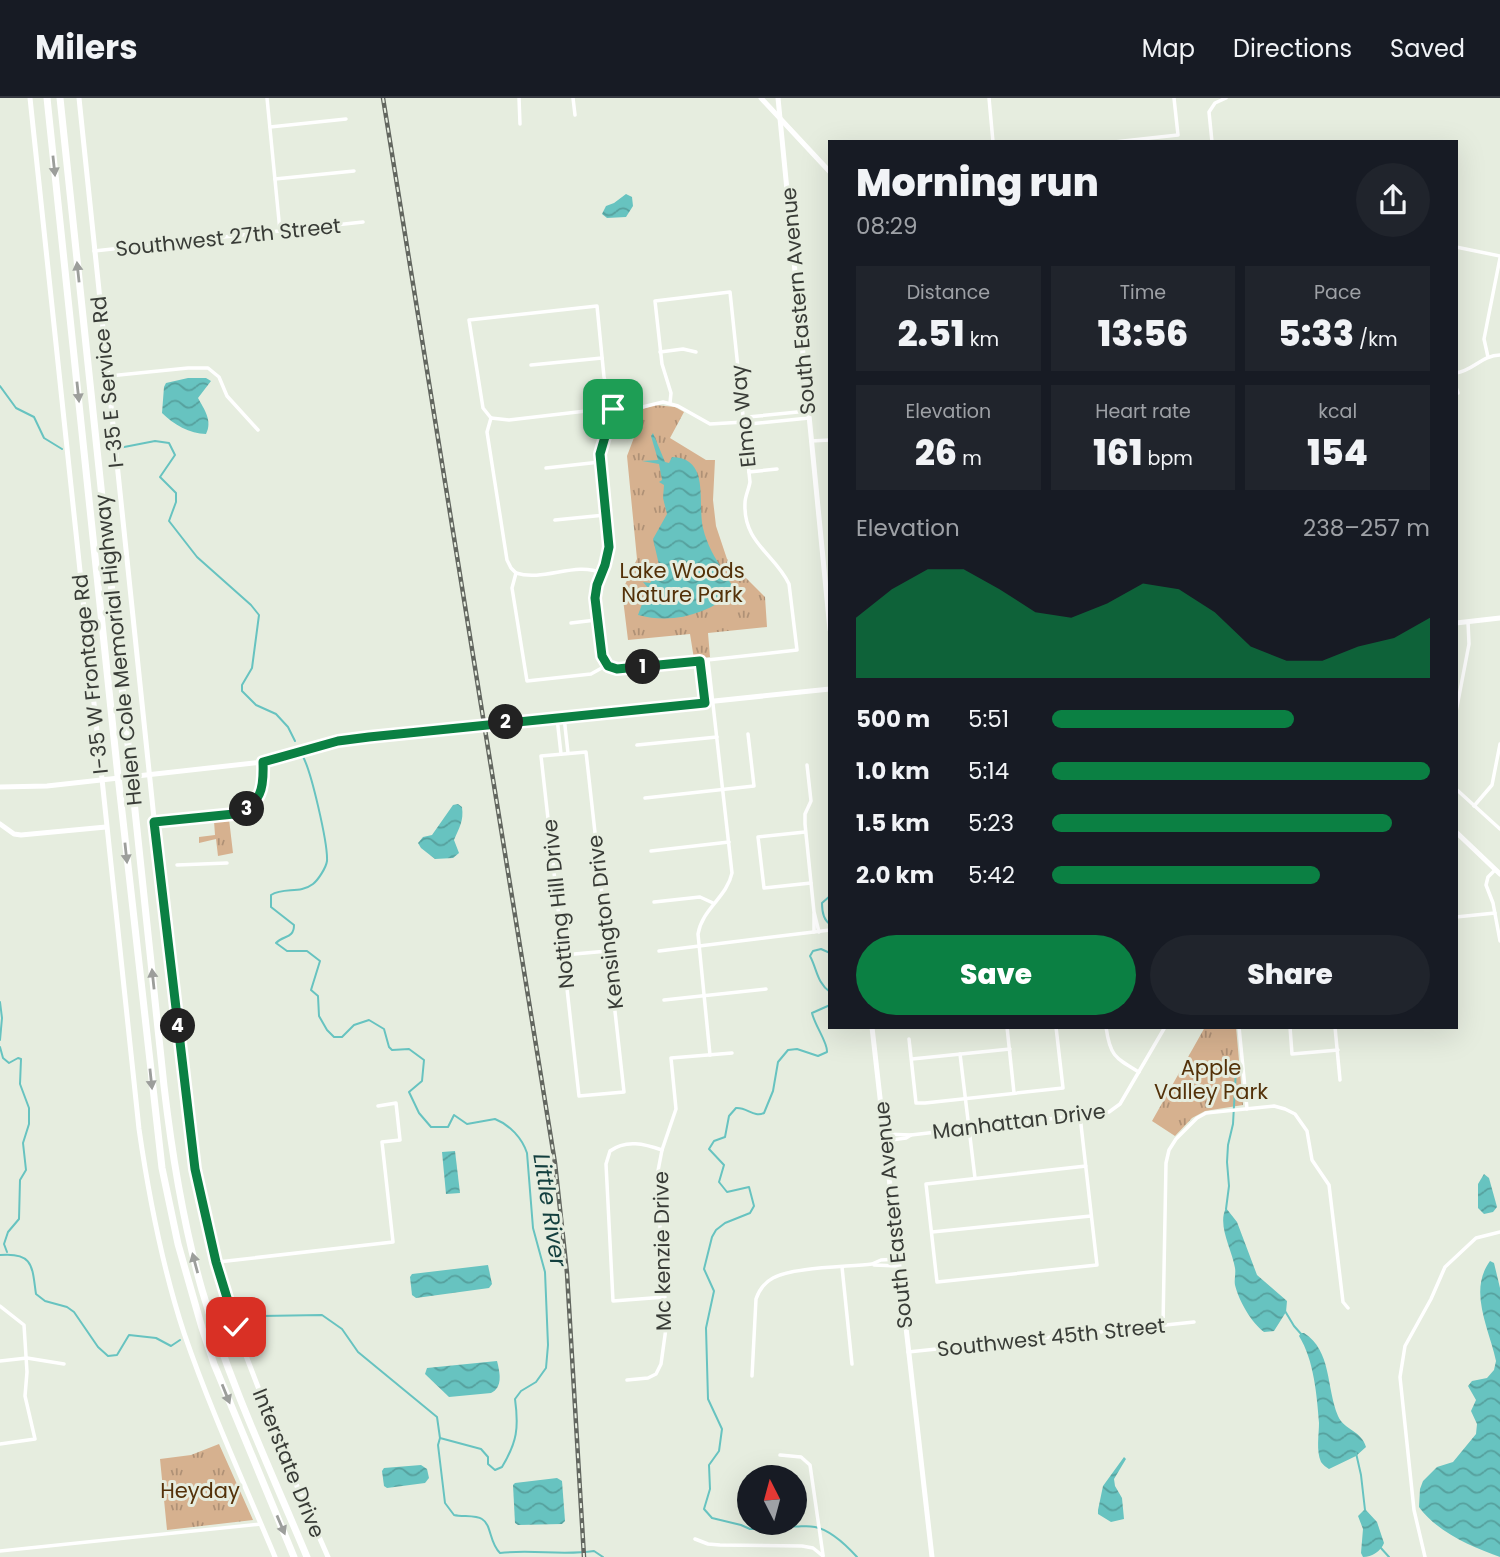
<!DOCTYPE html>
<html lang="en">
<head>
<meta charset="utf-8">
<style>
  body { margin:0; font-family:Poppins,sans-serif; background:#20242c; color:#f1f3f6; height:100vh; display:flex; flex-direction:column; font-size:26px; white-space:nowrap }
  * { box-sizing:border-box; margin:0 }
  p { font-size:23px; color:#9ea1a6 }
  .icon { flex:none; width:38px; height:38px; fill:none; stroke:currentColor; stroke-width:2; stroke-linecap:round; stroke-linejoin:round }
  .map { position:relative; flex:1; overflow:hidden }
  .drawer { position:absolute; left:828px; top:42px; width:630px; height:889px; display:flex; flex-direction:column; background:#171b24; border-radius:0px; box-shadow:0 7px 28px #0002 }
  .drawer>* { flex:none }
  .needle { width:46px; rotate:354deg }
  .fabs { position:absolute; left:737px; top:1367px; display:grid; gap:14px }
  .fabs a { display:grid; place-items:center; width:70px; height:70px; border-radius:50%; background:#171b24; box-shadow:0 7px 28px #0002; font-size:35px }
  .pin { position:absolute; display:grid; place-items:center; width:60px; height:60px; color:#fff; margin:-30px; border-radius:14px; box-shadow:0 4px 10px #0006 }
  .km { position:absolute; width:35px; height:35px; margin:-18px; border-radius:50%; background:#222; color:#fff; font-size:19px; line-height:35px; text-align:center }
  .round { display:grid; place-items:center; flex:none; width:74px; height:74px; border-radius:37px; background:#20242c }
  .headline { display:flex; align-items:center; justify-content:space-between; height:119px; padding:0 28px }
  h1 { font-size:38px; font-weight:800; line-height:52px }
  .figures { display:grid; grid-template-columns:repeat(3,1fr); gap:10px; height:119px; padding:7px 28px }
  .figures div { display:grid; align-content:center; border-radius:0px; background:#20242c; text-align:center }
  .figures b { font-size:35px; font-weight:800 }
  .figures small { font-size:19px; font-weight:400 }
  .figures p { font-size:19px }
  .chart { height:196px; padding:14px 28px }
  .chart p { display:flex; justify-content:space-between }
  .chart svg { width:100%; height:126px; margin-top:7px; fill:#0b8043; opacity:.7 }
  .action { display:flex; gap:14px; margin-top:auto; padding:14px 28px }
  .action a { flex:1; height:80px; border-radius:42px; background:#0b8043; color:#fff; font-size:28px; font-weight:800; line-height:80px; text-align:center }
  .action a+a { background:#20242c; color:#f1f3f6 }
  ul { padding:0 28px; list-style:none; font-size:23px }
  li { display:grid; grid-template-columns:112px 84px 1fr; align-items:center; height:52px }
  li i { height:18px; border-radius:9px; background:#0b8043 }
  header { display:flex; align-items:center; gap:42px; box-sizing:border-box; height:98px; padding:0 35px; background:#171b24; border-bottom:2px solid #363941 }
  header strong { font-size:33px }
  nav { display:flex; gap:38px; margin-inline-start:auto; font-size:24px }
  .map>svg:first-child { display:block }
</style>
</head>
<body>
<header>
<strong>Milers</strong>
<nav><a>Map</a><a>Directions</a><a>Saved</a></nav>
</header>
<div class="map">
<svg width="1500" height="1459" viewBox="0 0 1500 1459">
  <defs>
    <pattern id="park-tufts" width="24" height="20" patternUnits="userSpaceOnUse" patternTransform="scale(1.75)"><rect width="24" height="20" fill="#d6b18f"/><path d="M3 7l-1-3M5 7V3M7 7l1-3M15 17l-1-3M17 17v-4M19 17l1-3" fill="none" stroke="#af9176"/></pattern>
    <pattern id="water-waves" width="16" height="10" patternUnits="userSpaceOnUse" patternTransform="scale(1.75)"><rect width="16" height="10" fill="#67c3c0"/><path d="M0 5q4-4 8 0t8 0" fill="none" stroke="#56a09d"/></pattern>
  </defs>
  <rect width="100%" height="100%" fill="#e6eddf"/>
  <g fill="url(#park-tufts)">
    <polygon points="655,307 675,309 684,314 670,340 706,362 715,362 713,402 716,428 727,461 765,499 767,529 708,535 710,559 694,561 690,536 628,542 622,493 637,461 627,358 638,329 614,321 617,314 634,314"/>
    <polygon points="229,721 233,755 218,758 216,741 199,745 199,739 215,737 214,723"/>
    <polygon points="1205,929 1236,929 1243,1007 1205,1013 1192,1020 1175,1038 1152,1023"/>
    <polygon points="219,1346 253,1422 167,1432 160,1361 191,1357"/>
  </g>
  <g fill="url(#water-waves)">
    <polygon points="626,96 632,99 633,108 626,119 607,120 602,116 606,108 614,105"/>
    <path d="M188 280H206L211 283 198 300C204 311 213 323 206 336 190 336 173 326 162 315L164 289 166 285Z"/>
    <path d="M653 335 665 364 669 365 672 359C711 360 697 405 703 430 707 447 715 460 724 474 730 484 731 489 742 493L736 494C706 515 675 527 638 517L648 490 643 484 650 485 660 471 653 441 667 416 663 400 664 387 659 384 662 382 659 366 642 363 658 362 651 338Z"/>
    <path d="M458 706 462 709C464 723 459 730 454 742L459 755 453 760 435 761 421 750 418 745 423 739 432 737 453 707Z"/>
    <polygon points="455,1053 460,1095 446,1096 442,1054"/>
    <polygon points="1484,1076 1489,1080 1497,1109 1493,1114 1484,1116 1478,1110 1478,1086"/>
    <path d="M1226 1110 1237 1124 1257 1177 1287 1203 1286 1214 1274 1233 1264 1234C1251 1224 1239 1203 1235 1187 1234 1182 1236 1175 1235 1170 1232 1152 1217 1127 1226 1110Z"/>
    <path d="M1490 1163 1494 1165 1500 1190V1459C1472 1449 1437 1434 1419 1409L1420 1391 1423 1383 1437 1369 1453 1364 1476 1336 1477 1326 1471 1313 1476 1302 1468 1288 1472 1283 1487 1280 1494 1272 1496 1263C1489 1230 1468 1193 1490 1163Z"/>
    <polygon points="488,1167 492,1186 489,1190 416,1200 412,1197 410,1179 412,1176"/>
    <path d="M1301 1235H1304C1332 1253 1326 1289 1338 1318 1344 1332 1362 1333 1366 1349L1356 1358 1329 1371C1326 1369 1323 1367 1321 1364 1316 1353 1319 1336 1319 1325 1317 1298 1314 1262 1299 1238Z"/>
    <path d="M497 1263C500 1275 503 1289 491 1295L449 1299 425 1276 427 1270Z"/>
    <polygon points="1124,1359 1126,1361 1114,1381 1115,1388 1122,1400 1124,1421 1111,1424 1098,1416 1098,1412 1103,1388"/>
    <polygon points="421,1367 427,1371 429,1380 425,1385 387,1390 384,1388 382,1373 384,1370"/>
    <polygon points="557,1380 562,1383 565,1423 562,1426 518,1427 515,1425 513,1387 515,1385"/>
    <path d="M1365 1411 1377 1424 1384 1445C1381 1453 1372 1459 1363 1459L1361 1455 1363 1431 1358 1418Z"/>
  </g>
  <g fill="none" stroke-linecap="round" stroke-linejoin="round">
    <g stroke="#67c3c0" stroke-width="2">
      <polyline points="0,288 16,310 34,319 44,340 62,351"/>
      <polyline points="119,350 155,343 169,345 175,357 160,379 176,395 176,404 169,423 197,459 251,507 259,517 252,570 242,587 242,593 256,607 276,616 288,629 295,643"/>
      <path d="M302 657C311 671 328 746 327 763 326 770 318 782 313 786 300 796 284 789 271 797V809L294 827C294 841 283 837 276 845L287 853H307L320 863 311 892 318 898 319 918 327 932 334 939H342L354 927 369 922 384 931 389 949 392 952 409 951 424 962 422 983 409 994 419 1015 431 1029H448L454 1017 467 1026 495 1021C510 1027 522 1040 527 1055L533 1130 545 1174 548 1247 546 1270 536 1284 521 1293 515 1301C519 1330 517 1344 502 1369L495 1372 488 1366V1359L481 1351 440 1340"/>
      <path d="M830 798 822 805C822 813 823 822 830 826"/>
      <path d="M830 855 821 851 813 853 810 858C817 871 817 885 830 894"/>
      <polyline points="0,904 2,920 0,942"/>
      <path d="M830 907 812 915C815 928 828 945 827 954L818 958 797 951 788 952 778 964 773 993 764 1015C754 1020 747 1009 736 1010L729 1018 725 1039 714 1043 709 1051 724 1067 719 1084 727 1094 749 1089 754 1108 750 1115 725 1125 716 1132 712 1139 704 1171 714 1193 706 1230 708 1301 722 1331 719 1353 709 1367 710 1391 704 1411 712 1420 741 1427 750 1431H761L781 1425C797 1432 801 1426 815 1429 830 1432 847 1448 857 1459"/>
      <polyline points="0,949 3,960 9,965 18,960 21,961 20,986 29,1010 29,1026 23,1045 26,1072 20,1082 19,1121 8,1134 4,1146 7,1154"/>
      <polyline points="1226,1111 1229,1088 1227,1064 1228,1047 1233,1026 1236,971"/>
      <path d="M0 1157C34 1154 32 1169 36 1196L45 1203 67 1209 74 1214 98 1249 108 1258 117 1257 129 1237 156 1240 171 1248 180 1242"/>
      <polyline points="1285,1213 1294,1228 1302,1237"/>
      <path d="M238 1223 261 1218 322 1217 342 1231 358 1254 437 1319 440 1340 438 1347 445 1405 454 1417C462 1419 476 1417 482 1421 492 1427 489 1445 500 1455 533 1451 561 1458 594 1453L603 1459"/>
      <polyline points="1356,1355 1361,1377 1365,1412"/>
      <polyline points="1380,1449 1389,1459"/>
    </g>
    <g stroke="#fff" stroke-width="3.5">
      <polyline points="267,0 280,133"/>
      <polyline points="519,0 520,26"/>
      <polyline points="573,0 575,17"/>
      <polyline points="989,0 993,44"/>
      <polyline points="270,29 346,21"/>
      <polyline points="1114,44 1178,37 1174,0"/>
      <polyline points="1212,44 1209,14 1215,5 1226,0"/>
      <polyline points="275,81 354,73"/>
      <polyline points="1456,149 1500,158"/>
      <polyline points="94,153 363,124"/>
      <polyline points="660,254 683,251 696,254"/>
      <polyline points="1488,259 1484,241 1500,160"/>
      <polyline points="531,267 602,260"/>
      <path d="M1456 275C1473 273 1482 257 1500 257"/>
      <polyline points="109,278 188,270 208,270 219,279 227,298 258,332"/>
      <polyline points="1456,289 1458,295"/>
      <polyline points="808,313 748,319 744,324 749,326 809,320"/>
      <polyline points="491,320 483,310 469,222 597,208 604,279 613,311 600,356 609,454 595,495 600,552 607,567"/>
      <polyline points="491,320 487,334 507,462 511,470 516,475 512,490 527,583 591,576 607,567"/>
      <polyline points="491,320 509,322 603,311 630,312 663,304 678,308 710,326 744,324"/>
      <polyline points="811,343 830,342"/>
      <polyline points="546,370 600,364"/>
      <polyline points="749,374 777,371"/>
      <polyline points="555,422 605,417"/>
      <path d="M516 475C544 484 575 463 602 475"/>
      <polyline points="571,525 596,522"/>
      <path d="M708 562 732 775C727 799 702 811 698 836L710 957"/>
      <polyline points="700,563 705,605"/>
      <path d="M607 567 617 571H626L797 552 789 486C775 456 743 445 745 405 745 398 749 391 750 384L730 194 655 203 662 266 671 295 670 305"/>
      <polyline points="1456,614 1469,546 1468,524"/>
      <polyline points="564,619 568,655"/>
      <polyline points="557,620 561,656"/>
      <polyline points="637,647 717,639"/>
      <polygon points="586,654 624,994 579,998 541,658"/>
      <polyline points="807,667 811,703 805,716 805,726 814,814 819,834"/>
      <polyline points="1456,691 1500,731"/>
      <polyline points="645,700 754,688 748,636"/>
      <polyline points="1474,708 1492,687 1500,646"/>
      <polyline points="805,734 758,739 764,790 811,785"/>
      <polyline points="651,753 729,744"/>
      <polyline points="177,767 227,765"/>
      <polyline points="1495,772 1488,779 1486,787 1493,805 1500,843"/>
      <polyline points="654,804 700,799 713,805"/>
      <polyline points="814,816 814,834"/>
      <polyline points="1456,819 1495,815"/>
      <polyline points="659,853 830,832"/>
      <polyline points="563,857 608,853"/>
      <polyline points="664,902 766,891"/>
      <polyline points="1007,929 1014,995"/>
      <path d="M1106 929C1110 958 1115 960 1139 974"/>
      <polyline points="1239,929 1247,1011"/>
      <polyline points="1290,929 1292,956 1338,952"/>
      <polyline points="1335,929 1340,982"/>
      <polyline points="909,941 916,1005 925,1005 1063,990 1056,929"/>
      <polyline points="960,956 975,1080"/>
      <polyline points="912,961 1010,951"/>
      <polyline points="1080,1018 1097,1167 937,1184 926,1086 1086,1068"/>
      <polyline points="884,1036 911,1037 1109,1014 1120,1006 1165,929"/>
      <polyline points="884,1043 906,1040 911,1037"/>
      <path d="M662 1052C645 1046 626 1041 610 1053L606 1066 613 1203 665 1199"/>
      <polyline points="932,1134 1091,1118"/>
      <polyline points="218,1164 393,1144 382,1044 400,1042 396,1005 378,1008"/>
      <polyline points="874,1167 898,1168"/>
      <polyline points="842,1169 852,1266"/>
      <polyline points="0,1208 24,1227 27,1274 25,1298 35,1341 0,1346"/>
      <polyline points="1163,1227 1166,1065 1169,1052 1176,1041 1197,1020 1206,1015 1274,1008 1285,1011 1295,1016 1307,1033 1312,1062 1329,1087 1343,1204 1348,1210"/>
      <polyline points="908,1254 1194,1224"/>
      <polyline points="0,1263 27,1260 64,1266"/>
      <path d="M752 1278 756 1201C759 1192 764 1185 773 1180 792 1169 848 1169 872 1166L881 1162 898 1161"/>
      <polyline points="627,1282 648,1280 656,1276 661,1266 666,1230 657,1078 662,1052 676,1011 671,960 732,955"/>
      <polyline points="780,1357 801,1359 810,1367 823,1457"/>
      <polyline points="695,1441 708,1446 720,1447 802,1448 813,1450 823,1458"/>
      <polyline points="0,1453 261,1426"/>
      <polyline points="1425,1459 1414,1412 1400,1279 1405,1248 1431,1201 1445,1169 1476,1140 1500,1134"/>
    </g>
    <g stroke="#fff" stroke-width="5">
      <path d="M30 0 139 1031C149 1100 162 1168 184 1235 210 1311 244 1385 275 1459"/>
      <polyline points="79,0 168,855 195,1071 212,1148 235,1229 289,1370 328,1459"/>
      <polyline points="761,0 830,74"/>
      <polyline points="778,0 830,532"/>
      <polyline points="1456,525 1500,520"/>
      <polyline points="0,689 47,688 263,664 338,643 369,639 830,591"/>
      <path d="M154 724 234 716C262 706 264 690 263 664"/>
      <polyline points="0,726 14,736 21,737 106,729"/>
      <polyline points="1456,734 1500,776"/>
      <polyline points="872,929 932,1459"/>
    </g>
    <g stroke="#fff" stroke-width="7">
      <polyline points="47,0 117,669 162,1070 178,1146 202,1230 214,1266 294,1459"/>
      <path d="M60 0 164 988C172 1057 183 1125 202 1192 229 1284 270 1371 307 1459"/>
    </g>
    <defs>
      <polyline id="rail" points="383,0 555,1065 567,1175 584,1459"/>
    </defs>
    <use href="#rail" stroke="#62665f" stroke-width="4.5"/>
    <use href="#rail" stroke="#e6eddf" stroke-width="2" stroke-dasharray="5" stroke-linecap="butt"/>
  </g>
  <defs><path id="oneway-solid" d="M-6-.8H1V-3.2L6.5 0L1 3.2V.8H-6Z" transform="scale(1.75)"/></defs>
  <g fill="#9c9e9b">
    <use href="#oneway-solid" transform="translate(54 68) rotate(84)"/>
    <use href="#oneway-solid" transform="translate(78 174) rotate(-96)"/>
    <use href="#oneway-solid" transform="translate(78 294) rotate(84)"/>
    <use href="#oneway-solid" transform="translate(126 755) rotate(84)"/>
    <use href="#oneway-solid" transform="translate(153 881) rotate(-96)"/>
    <use href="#oneway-solid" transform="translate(151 981) rotate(84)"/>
    <use href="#oneway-solid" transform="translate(195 1165) rotate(-105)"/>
    <use href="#oneway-solid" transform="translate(226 1296) rotate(68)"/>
    <use href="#oneway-solid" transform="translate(281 1427) rotate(67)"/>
  </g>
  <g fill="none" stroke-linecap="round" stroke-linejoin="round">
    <defs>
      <path id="route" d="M236 1229 216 1164 195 1071 154 724 234 716C262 706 264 690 263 664L338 643 369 639 705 605 700 563 617 571 608 568 602 558 595 500 597 487 605 467 609 449 600 356 613 311"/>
    </defs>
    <use href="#route" stroke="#fff" stroke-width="14"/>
    <use href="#route" stroke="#0b8043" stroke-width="9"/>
  </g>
  <g text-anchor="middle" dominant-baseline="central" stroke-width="6" stroke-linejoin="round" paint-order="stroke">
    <g font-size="21" fill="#393c37" stroke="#e6eddf">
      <text transform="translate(228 139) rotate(-6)">Southwest 27th Street</text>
      <text transform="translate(798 203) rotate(-95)">South Eastern Avenue</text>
      <text transform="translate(107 284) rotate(-96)">I-35 E Service Rd</text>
      <text transform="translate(743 318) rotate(-96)">Elmo Way</text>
      <text transform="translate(118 552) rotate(-96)">Helen Cole Memorial Highway</text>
      <text transform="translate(90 576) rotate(-96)">I-35 W Frontage Rd</text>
      <text transform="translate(558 806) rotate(-96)">Notting Hill Drive</text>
      <text transform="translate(605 824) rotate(-97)">Kensington Drive</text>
      <text transform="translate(1019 1023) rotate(-7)">Manhattan Drive</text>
      <text transform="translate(893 1117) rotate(-96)">South Eastern Avenue</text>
      <text transform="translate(662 1153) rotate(-91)">Mc kenzie Drive</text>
      <text transform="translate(1051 1239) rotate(-6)">Southwest 45th Street</text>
      <text transform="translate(289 1365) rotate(68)">Interstate Drive</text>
    </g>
    <g font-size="21" fill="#533109" stroke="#e6eddf">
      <text x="682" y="472">Lake Woods<tspan x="682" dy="24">Nature Park</tspan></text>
      <text x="1211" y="969">Apple<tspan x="1211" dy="24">Valley Park</tspan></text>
      <text x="200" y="1392">Heyday</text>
    </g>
    <g font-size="23" font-style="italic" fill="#133f3e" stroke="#e6eddf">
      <text transform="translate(550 1112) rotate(81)">Little River</text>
    </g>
  </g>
</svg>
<div class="fabs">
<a><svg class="needle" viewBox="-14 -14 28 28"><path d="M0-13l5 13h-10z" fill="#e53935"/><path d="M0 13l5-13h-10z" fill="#9ea1a6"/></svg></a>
</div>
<div class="pin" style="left:613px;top:311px;background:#1e9e55"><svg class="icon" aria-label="arrive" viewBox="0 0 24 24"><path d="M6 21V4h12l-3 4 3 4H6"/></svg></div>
<div class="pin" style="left:236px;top:1229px;background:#d93025"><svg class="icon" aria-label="check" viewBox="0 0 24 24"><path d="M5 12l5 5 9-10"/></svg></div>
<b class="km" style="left:643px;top:569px">1</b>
<b class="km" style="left:506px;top:624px">2</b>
<b class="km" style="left:247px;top:711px">3</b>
<b class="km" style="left:178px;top:928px">4</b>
<section class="drawer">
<div class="headline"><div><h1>Morning run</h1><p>08:29</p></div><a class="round"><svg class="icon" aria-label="share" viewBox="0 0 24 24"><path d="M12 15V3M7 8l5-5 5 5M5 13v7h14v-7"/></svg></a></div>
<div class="figures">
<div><p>Distance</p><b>2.51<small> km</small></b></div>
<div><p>Time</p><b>13:56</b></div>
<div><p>Pace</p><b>5:33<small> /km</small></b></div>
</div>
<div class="figures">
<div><p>Elevation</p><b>26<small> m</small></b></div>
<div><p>Heart rate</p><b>161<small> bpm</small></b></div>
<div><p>kcal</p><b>154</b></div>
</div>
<div class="chart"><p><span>Elevation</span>238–257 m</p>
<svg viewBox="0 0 160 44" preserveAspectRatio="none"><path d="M0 44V23L10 13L20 6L30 6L40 13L50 21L60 23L70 18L80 11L90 13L100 21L110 33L120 38L130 38L140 33L150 30L160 23V44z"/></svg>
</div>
<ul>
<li><b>500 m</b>5:51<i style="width:64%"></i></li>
<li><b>1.0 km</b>5:14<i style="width:100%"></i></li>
<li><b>1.5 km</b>5:23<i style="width:90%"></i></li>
<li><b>2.0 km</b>5:42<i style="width:71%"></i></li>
</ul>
<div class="action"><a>Save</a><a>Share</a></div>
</section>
</div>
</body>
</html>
